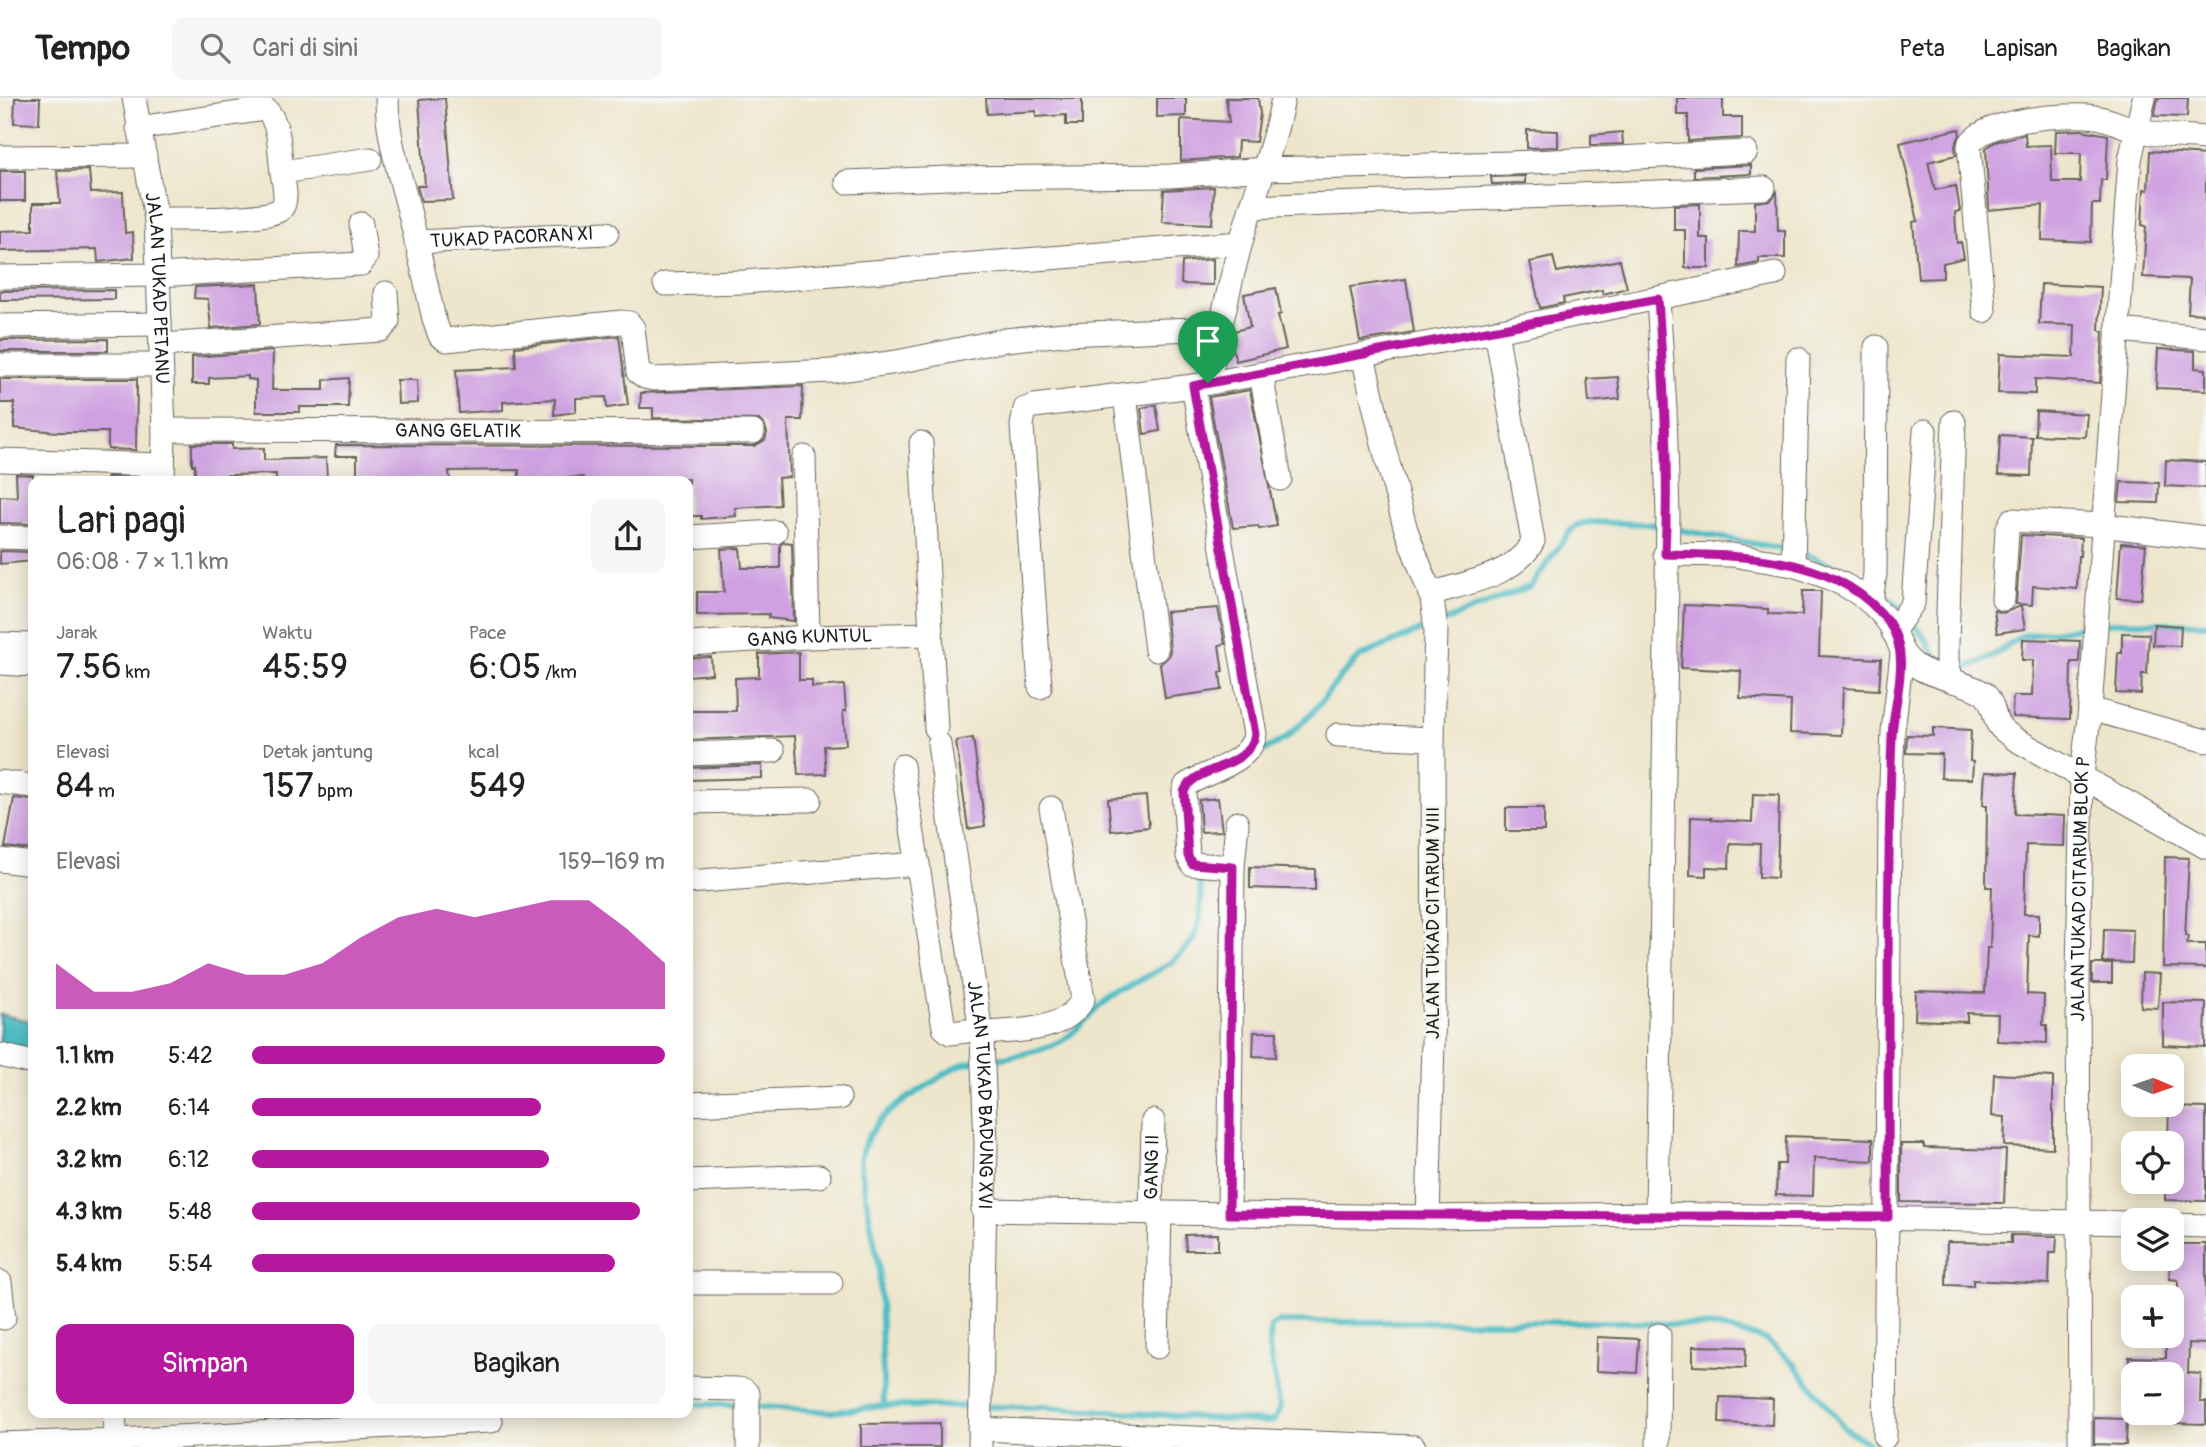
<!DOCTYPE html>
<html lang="id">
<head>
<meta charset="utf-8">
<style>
  body { margin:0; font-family:Pangolin,sans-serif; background:#f6f6f6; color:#222; height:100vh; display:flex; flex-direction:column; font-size:26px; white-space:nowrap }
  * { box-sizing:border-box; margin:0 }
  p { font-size:23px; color:#767676 }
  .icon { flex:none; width:38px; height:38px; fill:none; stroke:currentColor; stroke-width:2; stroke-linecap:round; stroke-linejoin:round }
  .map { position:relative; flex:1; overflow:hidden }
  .details { position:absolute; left:28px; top:378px; width:665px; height:942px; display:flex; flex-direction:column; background:#fff; border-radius:14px; box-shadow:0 4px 18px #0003 }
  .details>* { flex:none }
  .needle { width:46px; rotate:92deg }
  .tools { position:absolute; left:2121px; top:956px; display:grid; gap:14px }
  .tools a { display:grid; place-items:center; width:63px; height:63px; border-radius:14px; background:#fff; box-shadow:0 4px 18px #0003; font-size:35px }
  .pin { position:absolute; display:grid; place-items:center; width:60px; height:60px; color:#fff; margin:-72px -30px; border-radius:50% 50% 50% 0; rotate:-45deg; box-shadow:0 0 7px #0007 }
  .pin .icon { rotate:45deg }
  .round { display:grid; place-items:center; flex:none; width:74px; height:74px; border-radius:14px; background:#f6f6f6 }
  .overview { display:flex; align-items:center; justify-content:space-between; height:119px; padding:0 28px }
  h1 { font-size:38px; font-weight:600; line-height:52px }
  .figures { display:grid; grid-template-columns:repeat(3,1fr); gap:10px; height:119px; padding:7px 28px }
  .figures div { display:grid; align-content:center }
  .figures b { font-size:35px; font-weight:600 }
  .figures small { font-size:19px; font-weight:400 }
  .figures p { font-size:19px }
  .chart { height:196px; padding:14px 28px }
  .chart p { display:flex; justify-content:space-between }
  .chart svg { width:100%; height:126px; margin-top:7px; fill:#b5179e; opacity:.7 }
  .cta { display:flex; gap:14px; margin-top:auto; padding:14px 28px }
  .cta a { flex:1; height:80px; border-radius:14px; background:#b5179e; color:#fff; font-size:28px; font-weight:600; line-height:80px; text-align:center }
  .cta a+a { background:#f6f6f6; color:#222 }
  ul { padding:0 28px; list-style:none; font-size:23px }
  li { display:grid; grid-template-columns:112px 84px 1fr; align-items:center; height:52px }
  li i { height:18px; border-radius:9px; background:#b5179e }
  header { display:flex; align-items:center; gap:42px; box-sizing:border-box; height:98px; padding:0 35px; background:#fff; border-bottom:2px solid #e0e0e0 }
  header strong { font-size:33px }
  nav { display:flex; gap:38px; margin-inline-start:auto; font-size:24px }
  .search { width:490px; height:63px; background:#f6f6f6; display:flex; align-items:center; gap:18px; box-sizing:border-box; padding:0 24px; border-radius:14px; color:#767676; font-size:26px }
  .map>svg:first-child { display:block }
</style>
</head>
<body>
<header>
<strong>Tempo</strong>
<div class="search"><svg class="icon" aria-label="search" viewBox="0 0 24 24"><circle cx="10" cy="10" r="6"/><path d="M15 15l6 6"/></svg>Cari di sini</div>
<nav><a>Peta</a><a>Lapisan</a><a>Bagikan</a></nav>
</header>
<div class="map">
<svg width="2206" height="1349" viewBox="0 0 2206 1349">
  <rect width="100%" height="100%" fill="#f6f6f2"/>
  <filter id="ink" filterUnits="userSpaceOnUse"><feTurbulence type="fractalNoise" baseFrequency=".0143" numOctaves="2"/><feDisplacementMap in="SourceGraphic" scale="14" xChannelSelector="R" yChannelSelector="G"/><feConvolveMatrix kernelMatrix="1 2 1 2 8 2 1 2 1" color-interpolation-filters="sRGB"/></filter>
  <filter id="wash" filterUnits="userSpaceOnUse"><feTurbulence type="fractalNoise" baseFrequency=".00686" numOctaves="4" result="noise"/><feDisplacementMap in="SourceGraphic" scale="28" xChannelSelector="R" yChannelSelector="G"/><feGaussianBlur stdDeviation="1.57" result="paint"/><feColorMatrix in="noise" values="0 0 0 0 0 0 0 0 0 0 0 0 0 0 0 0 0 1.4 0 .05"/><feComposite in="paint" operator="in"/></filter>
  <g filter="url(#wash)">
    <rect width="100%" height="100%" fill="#eee6cc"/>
    <polygon fill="#4dbcc4" stroke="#346c70" stroke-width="2" points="0,916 33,924 33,952 0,944"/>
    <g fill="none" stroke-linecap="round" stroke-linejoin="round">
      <g stroke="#4dbcc4" stroke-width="6">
        <polyline points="1798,454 1844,471 1867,486"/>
        <polyline points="1876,492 1896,505 1923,537 1939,565"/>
        <polyline points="1440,525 1531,488 1570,433 1577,427 1588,424 1649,426 1788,452"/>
        <polyline points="1956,570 1961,572 1991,559 2022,538 2119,524 2206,526"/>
        <polyline points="1253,658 1285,641 1313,614 1342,577 1361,558 1430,528"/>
        <polyline points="688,1306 743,1307"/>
        <polyline points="754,1308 831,1314 884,1308 1046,1309 1267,1324 1275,1322 1280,1309 1269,1251 1271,1229 1279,1224 1628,1224 1719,1229 1766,1242 1793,1265 1845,1330 1873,1349"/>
        <path d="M884 1308 879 1170 860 1066C864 1024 899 1006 931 985 941 979 952 970 963 966 971 964 981 963 989 962 1013 959 1040 954 1061 943 1078 934 1087 918 1101 907 1161 862 1217 866 1197 771"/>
      </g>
    </g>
    <g id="blocks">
      <g fill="#cfa1e1">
        <polygon points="15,0 40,0 39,26 14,25"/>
        <polygon points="445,0 453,102 421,103 417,88 425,88 419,2"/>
        <polygon points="986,0 1082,0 1082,27 1066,27 1066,17 1036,19 1036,13 987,16"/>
        <polygon points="1157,0 1186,0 1186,18 1157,19"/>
        <polygon points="1226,0 1258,0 1260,16 1256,44 1238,43 1237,59 1181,63 1181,21 1229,24"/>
        <polygon points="1677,0 1723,0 1723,19 1742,19 1742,40 1688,43 1688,17 1677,17"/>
        <polygon points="2158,0 2188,0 2187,19 2154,18"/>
        <polygon points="1959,31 1960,37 1955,48 1956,57 1928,64 1935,92 1956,88 1960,113 1955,114 1957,145 1961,144 1964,160 1943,165 1943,180 1918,181 1913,124 1918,123 1900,45"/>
        <polygon points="1527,32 1558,33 1558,49 1527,50"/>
        <polygon points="2082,32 2108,37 2106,82 2101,82 2100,106 2092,106 2091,144 2042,142 2043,107 1989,112 1986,50 1995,44 2025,36 2026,48 2051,47 2052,84 2080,84 2081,55 2055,55 2056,33"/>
        <polygon points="1622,34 1623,46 1591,47 1591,37"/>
        <polygon points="2150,53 2206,57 2206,216 2188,215 2190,181 2143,179 2146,128 2142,127 2144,91 2148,92"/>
        <polygon points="1751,67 1751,76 1694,79 1694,70"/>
        <polygon points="89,72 91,95 123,94 125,135 133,134 134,160 98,164 97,151 0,153 0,133 33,132 33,105 60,105 57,73"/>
        <rect x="0" y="73" width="25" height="30"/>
        <polygon points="1525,78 1525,85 1492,86 1491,79"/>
        <polygon points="1214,89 1212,126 1162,124 1164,92"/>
        <polygon points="1777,94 1778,133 1785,133 1785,160 1759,160 1759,165 1738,169 1739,133 1755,133 1755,104 1771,102"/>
        <polygon points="1700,106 1700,140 1709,140 1709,170 1685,170 1685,132 1674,132 1674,107"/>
        <polygon points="1553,159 1557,174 1620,162 1627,190 1603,196 1602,192 1563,200 1564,205 1540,210 1530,164"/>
        <polygon points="1213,161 1213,187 1181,186 1182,164"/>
        <polygon points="1406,181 1414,234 1360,243 1350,189"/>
        <polygon points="258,186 260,226 211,230 208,201 194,200 195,189"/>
        <polygon points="2041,186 2101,189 2099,232 2103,234 2100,285 2035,281 2035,296 1998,295 2000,256 2074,259 2075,227 2039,226"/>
        <polygon points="1276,190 1281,216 1278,217 1286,251 1236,263 1231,245 1234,233 1250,229 1244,196"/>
        <polygon points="114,192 114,201 0,202 0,193"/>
        <polygon points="619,238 628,307 607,310 606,299 576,300 576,314 554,317 555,301 503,304 503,312 459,315 456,272 516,269 515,249"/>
        <polygon points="108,241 108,253 0,253 0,242"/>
        <polygon points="2158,251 2195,253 2195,270 2206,271 2206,292 2156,290"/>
        <polygon points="273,253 272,292 324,292 324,282 349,280 348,309 300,309 300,314 256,314 256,282 248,281 248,278 209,280 209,286 192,286 192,259"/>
        <polygon points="1618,279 1620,301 1589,304 1587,281"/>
        <polygon points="0,281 137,281 136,352 108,351 108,334 58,334 14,330 14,305 0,305"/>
        <polygon points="397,282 417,282 418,305 398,306"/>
        <polygon points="803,288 802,322 788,322 790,379 778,380 780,407 735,410 736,418 701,421 701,418 688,418 688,381 651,383 583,383 583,379 519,382 519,372 449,373 450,383 433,383 432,380 402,381 402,383 357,383 357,358 335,358 336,347 754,348 765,342 767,335 765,328 759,322 653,320 653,310 640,310 641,295"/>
        <polygon points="1250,292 1277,428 1259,431 1258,428 1233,430 1209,299"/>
        <polygon points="1156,307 1160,333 1144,336 1141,310"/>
        <polygon points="2036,313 2087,316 2085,339 2035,337"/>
        <polygon points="2000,337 2032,339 2031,378 1998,377"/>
        <polygon points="192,346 232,346 232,351 264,350 264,362 326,360 327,383 276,383 276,376 227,377 227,380 195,379 195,367 192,367"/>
        <polygon points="2166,362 2206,364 2206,390 2165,388"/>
        <polygon points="16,376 33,377 33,426 0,425 0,398 17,399"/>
        <polygon points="107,379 135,380 135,383 107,383"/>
        <polygon points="2121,384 2159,385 2158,405 2119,404"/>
        <polygon points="2021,437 2081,440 2080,458 2078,458 2077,491 2033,488 2032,507 2016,506"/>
        <polygon points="784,444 792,445 794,523 768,520 769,516 697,517 697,494 724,494 721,451 740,450 742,470 780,470 780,447"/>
        <polygon points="2121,445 2146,447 2141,501 2117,500"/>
        <polygon points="0,453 33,454 33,463 0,466"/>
        <polygon points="1803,493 1821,493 1819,558 1881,561 1879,592 1843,590 1841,637 1790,635 1791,603 1740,600 1741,573 1681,570 1684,507 1768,511 1768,516 1802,517"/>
        <polygon points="2021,508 2025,531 1997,535 1994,512 2003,515"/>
        <polygon points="1218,510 1225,546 1219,547 1223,574 1220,574 1222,592 1165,600 1160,566 1169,558 1170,551 1166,514"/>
        <polygon points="2154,526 2181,528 2180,548 2153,547"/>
        <polygon points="2122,535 2149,536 2147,576 2142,576 2141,596 2116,595 2118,555 2122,555"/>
        <polygon points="2023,541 2080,543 2079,564 2071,564 2070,621 2012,619 2013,598 2032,598 2033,562 2022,562"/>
        <polygon points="799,554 799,582 812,582 812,589 844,587 846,613 843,613 846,647 824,648 826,676 798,677 795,638 688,642 688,613 736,613 735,580 759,579 759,556"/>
        <polygon points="711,559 712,576 688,578 688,560"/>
        <polygon points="1933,630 1971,632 1970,663 1973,664 1972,681 1941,680 1942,656 1906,655 1907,637 1933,638"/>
        <polygon points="973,640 985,728 968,731 956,643"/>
        <polygon points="762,667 762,680 688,682 688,670"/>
        <polygon points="1985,674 2017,675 2015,716 2065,718 2064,748 2026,747 2024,816 2039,816 2039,838 2029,837 2027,896 2044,897 2043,927 2047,927 2047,945 1997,943 1998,916 1967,915 1967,924 1915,922 1916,893 1985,895 1987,850 1990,850 1992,789 1986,789 1987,707 1983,707"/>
        <polygon points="1753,696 1779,697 1777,780 1759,779 1760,746 1730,745 1729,770 1706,769 1706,778 1690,777 1691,719 1712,720 1712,722 1752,724"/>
        <polygon points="1146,698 1149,729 1111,733 1108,701"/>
        <polygon points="14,700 33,702 33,752 5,749"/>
        <polygon points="1218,700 1222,733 1201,734 1199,702"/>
        <rect x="1506" y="710" width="38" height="23"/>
        <polygon points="2165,759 2189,760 2185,838 2188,838 2187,846 2206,846 2206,870 2163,869"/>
        <polygon points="1250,769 1315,771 1315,792 1250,790"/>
        <polygon points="2104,831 2133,832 2132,865 2103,864"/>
        <rect x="2092" y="866" width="20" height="19"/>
        <polygon points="2142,875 2160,876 2158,910 2141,909"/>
        <polygon points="2163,904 2206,905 2205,949 2163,947"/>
        <polygon points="1254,934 1277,934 1276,959 1253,958"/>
        <polygon points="1994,976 2053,979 2053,1050 2004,1048 2005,1019 1992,1018"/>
        <polygon points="2169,1009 2206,1010 2206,1103 2165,1102 2165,1083 2172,1083 2172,1040 2168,1040"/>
        <polygon points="1786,1038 1873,1041 1873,1063 1814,1060 1813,1098 1776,1097 1777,1066 1785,1066"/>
        <polygon points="1901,1046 1924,1046 1924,1050 2006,1052 2004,1105 1901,1104"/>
        <polygon points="1218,1136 1218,1152 1186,1152 1185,1137"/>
        <polygon points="2011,1137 2057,1138 2056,1155 2050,1155 2049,1186 1973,1182 1973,1188 1946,1187 1947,1144 2011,1145"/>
        <polygon points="2172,1146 2206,1146 2206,1246 2189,1245 2188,1275 2201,1276 2200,1304 2206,1304 2206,1326 2172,1325 2172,1276 2129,1276 2129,1259 2166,1260 2166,1238 2177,1238 2178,1182 2169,1181"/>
        <polygon points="1597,1239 1639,1241 1637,1275 1596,1273"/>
        <polygon points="1693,1248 1746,1249 1745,1270 1693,1268"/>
        <polygon points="1720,1299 1773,1301 1772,1327 1719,1325"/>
        <polygon points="2094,1320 2127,1321 2126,1347 2094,1346"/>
        <polygon points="940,1325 940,1349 861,1349 861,1326"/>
      </g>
    </g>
  </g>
  <g filter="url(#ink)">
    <use href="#blocks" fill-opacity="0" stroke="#66635a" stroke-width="2"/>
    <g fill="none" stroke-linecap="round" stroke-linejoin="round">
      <defs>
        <g id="minor">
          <path id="s1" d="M134 0 156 121 164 332 163 383"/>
          <path d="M387 0C387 37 398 70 407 105 417 143 425 182 434 221L440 238 446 242 622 224 629 225 633 230 638 274 645 279 654 281 832 273 897 264 1005 242 1063 236 1221 230"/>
          <path d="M138 30 265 11C281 24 279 55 282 74L370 61"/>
          <polyline points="0,59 145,58"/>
          <polyline points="847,84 948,80 1170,78 1265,71 1510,65 1746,54"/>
          <polyline points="1251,109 1764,90"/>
          <path d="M156 121C176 121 271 122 281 111 289 102 283 85 282 74"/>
          <path id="s2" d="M416 144 607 135"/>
          <polyline points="0,179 157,177 361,166 366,159 361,126"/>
          <polyline points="665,186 744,184 1240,145"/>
          <path d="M1984 213 1969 48C1980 21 2069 15 2095 19 2110 21 2122 28 2136 32 2159 38 2183 38 2206 40"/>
          <polyline points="0,228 160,226"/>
          <polyline points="2117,232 2206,240"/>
          <polyline points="161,247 381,232 388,224 386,195"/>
          <polyline points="1363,258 1384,350 1406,432 1432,500 1436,532 1433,641 1434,909 1428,1119"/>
          <path d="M1798 261 1793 467C1831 479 1868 493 1891 528 1901 545 1898 555 1916 568 1937 582 1964 582 1985 596 1993 605 1993 613 1997 624 2000 631 2008 636 2015 641L2206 749"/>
          <polyline points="0,267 161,267"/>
          <polyline points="1261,276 1280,381"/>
          <path d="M1208 285C1219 238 1228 191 1241 144 1254 95 1274 50 1283 0"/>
          <path d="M1193 288 1255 636C1251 665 1207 673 1186 687L1184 693 1188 758 1192 766 1233 769"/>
          <polyline points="1125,297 1156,552"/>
          <path id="s3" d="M164 332 753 334"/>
          <polyline points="921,345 936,630"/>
          <polyline points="804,359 808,539"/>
          <polyline points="0,362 163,367"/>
          <polyline points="0,439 33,440"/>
          <polyline points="688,439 775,434"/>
          <polyline points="1665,456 1732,457 1793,467"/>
          <path d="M1430 496C1464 485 1516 478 1533 443L1496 233"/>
          <polyline points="2003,501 2007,432 2012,422 2102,427 2206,440"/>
          <polyline points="1871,503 1875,476 1876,249"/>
          <polyline points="1893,534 1913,505 1925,333"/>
          <polyline points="0,546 33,547"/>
          <path id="s4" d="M688 546 808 539 931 536"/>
          <polyline points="0,565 33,567"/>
          <polyline points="1952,583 1947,563 1947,547 1954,324"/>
          <polyline points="1040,589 1022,328 1025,311 1034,308 1193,288 1496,233 1775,176"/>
          <polyline points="2090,611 2206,643"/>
          <polyline points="1338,637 1433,641"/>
          <path id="s5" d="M939 646 982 942 986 1046 980 1349"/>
          <polyline points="688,656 773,653"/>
          <polyline points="902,668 944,930 950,935 967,933"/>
          <polyline points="0,684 33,688"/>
          <polyline points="688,704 810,702"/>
          <polyline points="0,762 33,766"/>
          <polyline points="688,784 918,766"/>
          <path d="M981 935C1013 933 1066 935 1083 901L1051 710"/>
          <polyline points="0,957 33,965"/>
          <polyline points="688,1006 839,1000"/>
          <polyline points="688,1083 819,1078"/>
          <polyline points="983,1112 1428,1119 1657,1116 2133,1125"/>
          <path id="s6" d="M1151 1115 1153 1023"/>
          <polyline points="1229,1116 1233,769 1237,725"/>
          <polyline points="1657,1116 1668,417 1665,312 1658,201"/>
          <polyline points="2172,1127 2206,1128"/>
          <polyline points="0,1184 4,1220"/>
          <polyline points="688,1185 831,1185"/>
          <polyline points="1157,1249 1160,1115"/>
          <polyline points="688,1290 737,1291 744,1292 748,1296 748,1349"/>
          <polyline points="114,1314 116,1349"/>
          <polyline points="980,1331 1414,1349"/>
          <polyline points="1885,1339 1890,710 1893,633 1902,556"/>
          <polyline points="0,1346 116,1342 491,1323"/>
          <polyline points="1658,1349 1659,1237"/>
          <path id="s7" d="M2080 1349 2078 875 2082 677 2090 611 2130 62 2144 0"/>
        </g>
      </defs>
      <use href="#minor" stroke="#66635a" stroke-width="25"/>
      <use href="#minor" stroke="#fff" stroke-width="23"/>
    </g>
  </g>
  <g fill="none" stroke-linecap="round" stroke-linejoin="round" filter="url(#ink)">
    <defs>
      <path id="route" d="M1658 201C1664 286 1669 371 1665 456 1742 458 1838 456 1889 525 1912 558 1894 601 1892 638 1886 798 1889 959 1888 1119 1668 1116 1449 1119 1229 1116L1233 769 1192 766 1188 758 1184 694C1193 667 1250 672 1255 636L1193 288Z"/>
    </defs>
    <use href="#route" stroke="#fff" stroke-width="14"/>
    <use href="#route" stroke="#b5179e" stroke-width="9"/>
  </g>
  <g text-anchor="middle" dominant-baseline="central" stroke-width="6" stroke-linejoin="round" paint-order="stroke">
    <g font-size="19" fill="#1c1c1c" stroke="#f6f6f2">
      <text stroke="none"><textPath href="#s2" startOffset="96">TUKAD PACORAN XI</textPath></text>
      <text stroke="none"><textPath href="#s1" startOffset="192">JALAN TUKAD PETANU</textPath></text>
      <text stroke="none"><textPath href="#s3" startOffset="294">GANG GELATIK</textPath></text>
      <text stroke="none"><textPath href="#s4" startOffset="122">GANG KUNTUL</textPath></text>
      <text stroke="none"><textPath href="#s7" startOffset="558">JALAN TUKAD CITARUM BLOK P</textPath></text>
      <text transform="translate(1433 825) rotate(-90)">JALAN TUKAD CITARUM VIII</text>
      <text stroke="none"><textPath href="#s5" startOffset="354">JALAN TUKAD BADUNG XVI</textPath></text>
      <text stroke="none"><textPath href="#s6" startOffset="46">GANG II</textPath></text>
    </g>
  </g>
</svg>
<div class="tools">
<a><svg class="needle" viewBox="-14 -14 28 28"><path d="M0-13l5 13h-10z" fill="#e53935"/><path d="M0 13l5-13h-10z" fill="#767676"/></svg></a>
<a><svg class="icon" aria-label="locate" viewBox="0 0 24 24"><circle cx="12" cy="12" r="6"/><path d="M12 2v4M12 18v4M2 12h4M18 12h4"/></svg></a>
<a><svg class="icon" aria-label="layers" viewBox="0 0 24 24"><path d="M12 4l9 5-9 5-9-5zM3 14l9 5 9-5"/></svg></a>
<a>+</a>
<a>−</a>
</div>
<div class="pin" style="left:1208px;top:285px;background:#1e9e55"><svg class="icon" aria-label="arrive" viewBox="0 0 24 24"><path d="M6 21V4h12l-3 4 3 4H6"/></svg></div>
<section class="details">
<div class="overview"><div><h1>Lari pagi</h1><p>06:08 · 7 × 1.1 km</p></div><a class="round"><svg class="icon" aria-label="share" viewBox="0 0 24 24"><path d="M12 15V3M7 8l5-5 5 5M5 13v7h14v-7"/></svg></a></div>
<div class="figures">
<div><p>Jarak</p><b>7.56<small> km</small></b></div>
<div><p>Waktu</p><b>45:59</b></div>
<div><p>Pace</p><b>6:05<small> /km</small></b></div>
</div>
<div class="figures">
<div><p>Elevasi</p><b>84<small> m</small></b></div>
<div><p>Detak jantung</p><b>157<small> bpm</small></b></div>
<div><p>kcal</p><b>549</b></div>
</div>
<div class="chart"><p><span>Elevasi</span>159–169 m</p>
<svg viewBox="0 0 160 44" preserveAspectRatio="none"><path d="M0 44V28L10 38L20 38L30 35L40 28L50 32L60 32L70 28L80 19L90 12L100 9L110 12L120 9L130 6L140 6L150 16L160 28V44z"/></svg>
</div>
<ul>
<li><b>1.1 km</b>5:42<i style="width:100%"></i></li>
<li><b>2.2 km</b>6:14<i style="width:70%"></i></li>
<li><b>3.2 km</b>6:12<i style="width:72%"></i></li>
<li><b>4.3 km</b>5:48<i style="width:94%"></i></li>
<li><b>5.4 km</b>5:54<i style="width:88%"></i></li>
</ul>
<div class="cta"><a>Simpan</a><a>Bagikan</a></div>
</section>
</div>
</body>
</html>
